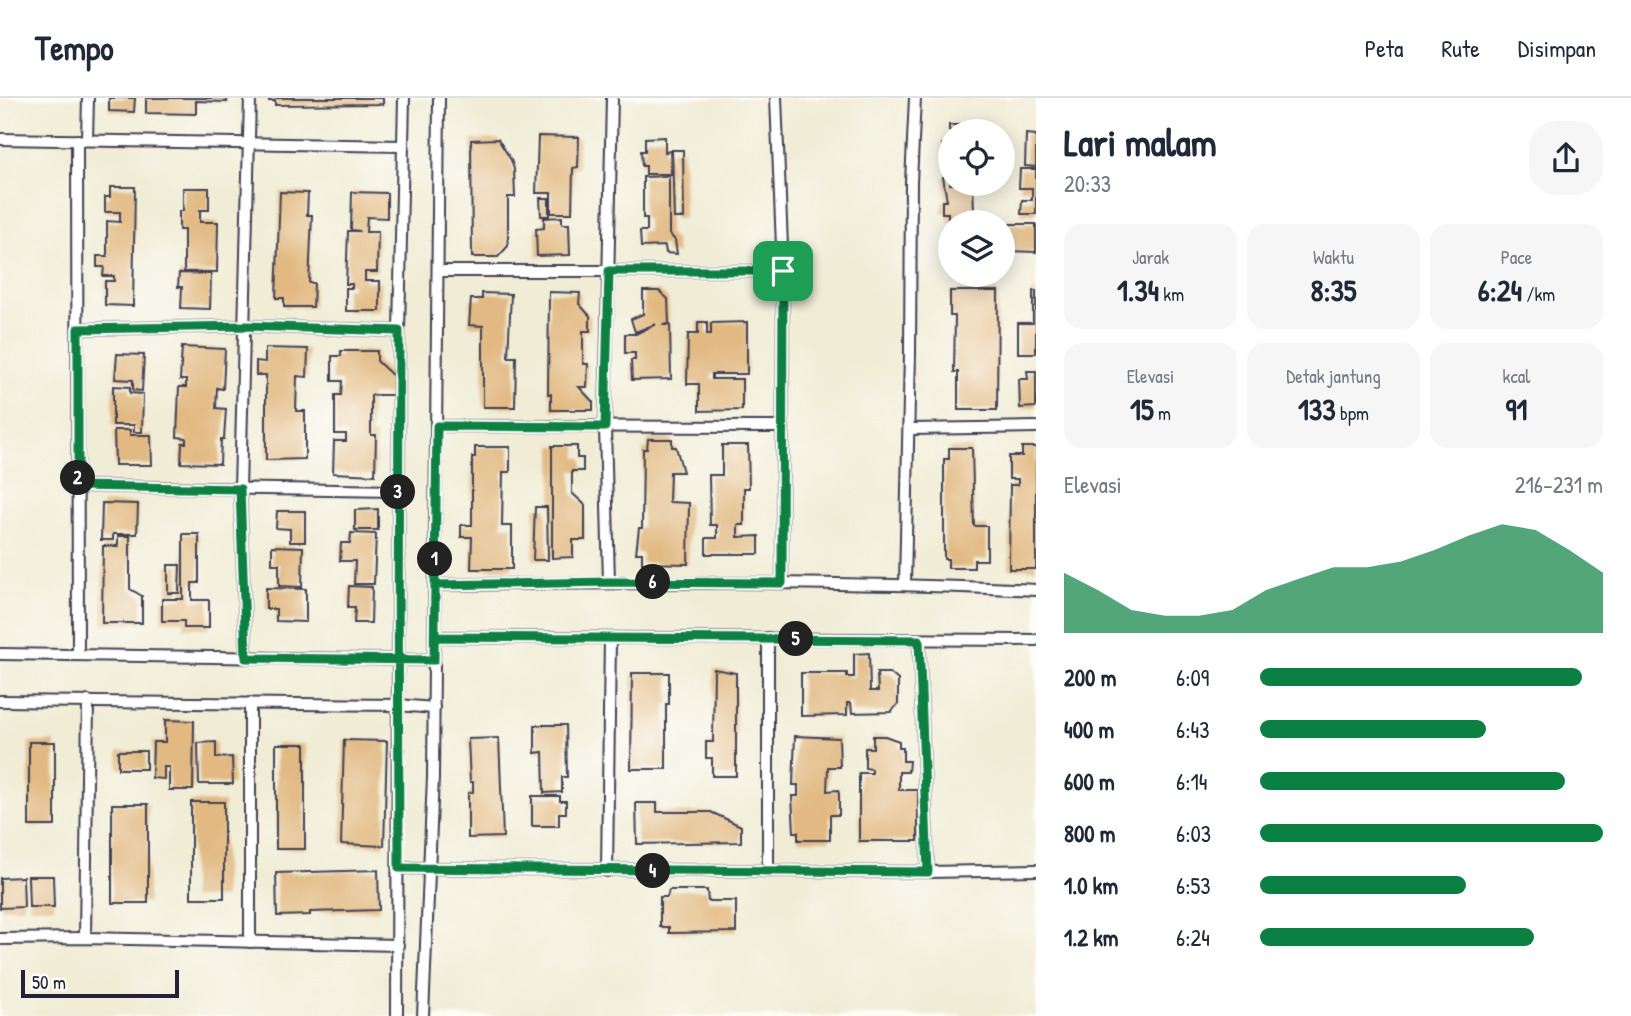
<!DOCTYPE html>
<html lang="id">
<head>
<meta charset="utf-8">
<style>
  body { margin:0; font-family:"Patrick Hand",sans-serif; background:#f6f6f7; color:#1f2937; height:100vh; display:flex; flex-direction:column; font-size:26px; white-space:nowrap }
  * { box-sizing:border-box; margin:0 }
  p { font-size:23px; color:#747a83 }
  .icon { flex:none; width:38px; height:38px; fill:none; stroke:currentColor; stroke-width:2; stroke-linecap:round; stroke-linejoin:round }
  .map { position:relative; flex:1; overflow:hidden }
  .side { display:flex; flex-direction:column; background:#fff; width:595px }
  .side>* { flex:none }
  .controls { position:absolute; left:938px; top:21px; display:grid; gap:14px }
  .controls a { display:grid; place-items:center; width:77px; height:77px; border-radius:50%; background:#fff; box-shadow:0 4px 18px #0003; font-size:35px }
  .scale { position:absolute; left:21px; bottom:18px; width:158px; box-sizing:border-box; padding-left:7px; border:4px solid #22223b; border-top:0; font-size:19px; line-height:24px; white-space:nowrap; color:#22223b; -webkit-text-stroke:5px #fdfcf7; paint-order:stroke }
  .pin { position:absolute; display:grid; place-items:center; width:60px; height:60px; color:#fff; margin:-30px; border-radius:14px; box-shadow:0 4px 10px #0006 }
  .km { position:absolute; width:35px; height:35px; margin:-18px; border-radius:50%; background:#222; color:#fff; font-size:19px; line-height:35px; text-align:center }
  .round { display:grid; place-items:center; flex:none; width:74px; height:74px; border-radius:28px; background:#f6f6f7 }
  .overview { display:flex; align-items:center; justify-content:space-between; height:119px; padding:0 28px }
  h1 { font-size:38px; font-weight:700; line-height:52px }
  .stats { display:grid; grid-template-columns:repeat(3,1fr); gap:10px; height:119px; padding:7px 28px }
  .stats div { display:grid; align-content:center; border-radius:18px; background:#f6f6f7; text-align:center }
  .stats b { font-size:30px; font-weight:700 }
  .stats small { font-size:19px; font-weight:400 }
  .stats p { font-size:19px }
  .chart { height:196px; padding:14px 28px }
  .chart p { display:flex; justify-content:space-between }
  .chart svg { width:100%; height:126px; margin-top:7px; fill:#0b8043; opacity:.7 }
  ul { padding:0 28px; list-style:none; font-size:23px }
  li { display:grid; grid-template-columns:112px 84px 1fr; align-items:center; height:52px }
  li i { height:18px; border-radius:9px; background:#0b8043 }
  header { display:flex; align-items:center; gap:42px; box-sizing:border-box; height:98px; padding:0 35px; background:#fff; border-bottom:2px solid #e0e1e3 }
  header strong { font-size:33px }
  nav { display:flex; gap:38px; margin-inline-start:auto; font-size:24px }
  main { display:flex; flex:1; min-height:0 }
  .map>svg:first-child { display:block }
</style>
</head>
<body>
<header>
<strong>Tempo</strong>
<nav><a>Peta</a><a>Rute</a><a>Disimpan</a></nav>
</header>
<main>
<div class="map">
<svg width="1036" height="918" viewBox="0 0 1036 918">
  <rect width="100%" height="100%" fill="#fdfcf7"/>
  <filter id="ink" filterUnits="userSpaceOnUse"><feTurbulence type="fractalNoise" baseFrequency=".0143" numOctaves="2"/><feDisplacementMap in="SourceGraphic" scale="14" xChannelSelector="R" yChannelSelector="G"/><feConvolveMatrix kernelMatrix="1 2 1 2 8 2 1 2 1" color-interpolation-filters="sRGB"/></filter>
  <filter id="wash" filterUnits="userSpaceOnUse"><feTurbulence type="fractalNoise" baseFrequency=".00686" numOctaves="4" result="noise"/><feDisplacementMap in="SourceGraphic" scale="28" xChannelSelector="R" yChannelSelector="G"/><feGaussianBlur stdDeviation="1.57" result="paint"/><feColorMatrix in="noise" values="0 0 0 0 0 0 0 0 0 0 0 0 0 0 0 0 0 1.4 0 .05"/><feComposite in="paint" operator="in"/></filter>
  <g filter="url(#wash)">
    <rect width="100%" height="100%" fill="#f0ecd5"/>
    <g id="blocks">
      <g fill="#e2b982">
        <polygon points="109,0 135,0 134,14 109,13"/>
        <polygon points="146,0 227,0 227,4 196,3 196,16 146,15"/>
        <polygon points="269,0 383,0 383,6 275,7 275,3 269,3"/>
        <polygon points="949,27 967,27 977,33 949,33"/>
        <polygon points="1026,36 1036,37 1036,69 1025,68"/>
        <polygon points="538,38 579,39 578,69 573,70 572,115 551,115 551,95 536,95"/>
        <polygon points="665,39 665,54 670,53 671,76 646,76 646,68 642,68 641,53 645,53 645,40"/>
        <polygon points="498,41 511,62 514,71 515,99 508,99 508,148 498,159 472,159 471,42"/>
        <rect x="942" y="46" width="8" height="16"/>
        <polygon points="672,52 683,52 684,120 674,120"/>
        <polygon points="1020,71 1036,71 1036,116 1021,116 1022,102 1032,102 1032,90 1019,90"/>
        <polygon points="669,78 669,136 675,142 677,156 666,155 665,148 641,149 640,133 647,133 647,120 643,120 643,79"/>
        <polygon points="943,79 950,79 950,86 973,86 974,114 961,114 961,124 948,124 948,115 942,115 942,103 947,103"/>
        <polygon points="110,89 135,89 133,208 105,207 105,183 114,183 114,178 103,178 104,169 97,169 97,158 107,158 107,123 120,124 120,114 105,114 105,99 110,99"/>
        <polygon points="183,90 209,90 209,112 200,112 200,124 218,124 217,174 184,174 184,132 179,132 179,113 183,113"/>
        <polygon points="280,94 308,95 307,117 312,117 309,185 314,185 313,209 284,209 284,200 276,200"/>
        <polygon points="352,94 387,95 387,120 367,119 366,134 378,134 377,174 365,174 365,183 380,183 380,213 346,213 346,190 352,190 352,186 346,186 348,133 360,133 351,132"/>
        <polygon points="540,100 549,100 549,118 541,118"/>
        <polygon points="562,119 562,126 569,126 570,157 537,158 536,131 544,130 544,120"/>
        <polygon points="1010,126 1036,126 1036,154 1009,153"/>
        <polygon points="179,175 211,176 210,211 181,210 182,189 178,189"/>
        <polygon points="643,193 659,193 668,201 669,226 662,227 670,227 671,281 632,282 631,262 635,262 635,255 625,255 625,236 636,236 656,226 635,234 631,221 643,216"/>
        <polygon points="950,193 998,193 997,312 958,312 958,274 954,274 955,218 950,218"/>
        <polygon points="1033,193 1036,193 1036,255 1018,255 1018,225 1033,225"/>
        <polygon points="549,194 580,195 579,206 590,218 590,233 583,233 583,266 588,266 587,289 579,289 593,304 593,312 551,312 551,296 548,296"/>
        <polygon points="482,195 511,196 508,259 516,259 515,309 483,309 483,228 469,227 471,201 482,201"/>
        <polygon points="698,224 707,224 707,236 711,236 711,225 747,224 747,276 712,276 712,281 742,281 742,312 699,313 699,286 687,286 688,236 698,236"/>
        <polygon points="182,249 225,251 223,291 217,290 216,310 226,311 224,341 221,341 220,366 181,365 182,345 186,345 186,340 177,339 179,289 186,289 186,282 180,282"/>
        <polygon points="265,250 308,251 307,279 297,278 296,313 305,313 305,361 266,362 266,277 256,277 256,263 265,264"/>
        <polygon points="341,253 377,253 377,263 394,279 394,297 371,297 371,337 376,337 375,377 333,375 334,343 346,343 346,336 335,336 335,297 341,297 342,283 332,283 332,258 341,258"/>
        <polygon points="117,256 144,257 142,293 133,292 133,282 115,281"/>
        <polygon points="1027,273 1036,273 1036,309 1020,310 1019,281 1028,281"/>
        <polygon points="113,288 130,289 130,295 143,296 142,334 134,334 134,327 113,327"/>
        <polygon points="114,332 130,332 130,337 151,337 152,367 115,367"/>
        <polygon points="648,341 672,341 672,349 676,349 683,374 670,374 669,404 689,405 688,466 642,465 642,455 636,455 639,430 642,430 643,351 647,351"/>
        <polygon points="722,347 748,347 749,390 744,390 744,427 738,427 738,439 759,438 759,456 706,456 706,440 717,440 717,427 710,427 709,377 722,377"/>
        <polygon points="552,348 577,348 577,360 583,360 583,373 572,373 572,395 585,407 585,442 573,442 573,459 552,460"/>
        <polygon points="475,349 510,349 510,374 503,374 502,428 512,428 512,471 471,471 472,439 461,439 461,427 472,427 472,359 475,359"/>
        <polygon points="1022,349 1036,349 1036,471 1009,471 1010,387 1018,387 1018,381 1009,381 1009,358 1022,358"/>
        <polygon points="949,350 972,350 974,428 987,428 987,462 974,462 974,470 948,470 948,461 944,461 944,361 949,361"/>
        <polygon points="102,405 138,406 137,436 113,436 113,442 101,442"/>
        <polygon points="535,409 547,409 548,462 533,462"/>
        <polygon points="378,411 378,432 355,432 355,412"/>
        <polygon points="277,413 305,413 305,444 290,444 290,431 276,430"/>
        <polygon points="351,435 376,436 374,486 354,486 355,463 340,463 341,445 350,445"/>
        <polygon points="183,436 199,436 199,485 192,485 192,502 209,502 209,530 184,530 184,523 162,523 162,501 183,501"/>
        <polygon points="118,438 130,438 130,491 142,498 142,525 102,525 103,448 118,448"/>
        <polygon points="272,448 303,449 302,489 279,488 279,466 272,466"/>
        <polygon points="168,467 180,467 179,495 168,495"/>
        <polygon points="349,488 372,489 371,525 354,525 355,509 348,509"/>
        <polygon points="266,490 306,491 306,524 276,523 276,511 266,511"/>
        <polygon points="869,555 870,593 878,593 877,575 890,575 898,582 898,606 891,614 852,615 851,605 847,605 847,617 801,618 801,575 847,575 847,579 854,579 854,556"/>
        <polygon points="714,571 736,575 736,678 712,678 712,660 706,660 706,644 713,644"/>
        <polygon points="632,575 669,575 669,606 666,606 666,671 631,671"/>
        <polygon points="165,622 194,623 193,692 169,692 169,669 164,669 164,681 152,680 153,644 165,644"/>
        <polygon points="535,627 566,627 567,679 562,679 562,694 544,695 543,654 535,655"/>
        <polygon points="795,638 839,640 840,669 828,669 827,693 838,692 839,696 839,717 830,717 830,742 798,742 798,734 794,734 792,698 798,698 798,687 793,687"/>
        <polygon points="873,638 885,638 899,643 899,650 903,650 903,663 909,663 908,674 899,674 899,692 918,692 918,743 859,743 859,675 872,675 872,671 865,670 865,650 873,650"/>
        <polygon points="499,640 503,739 468,740 468,695 473,694 473,684 470,684 468,641"/>
        <polygon points="344,642 387,643 384,748 341,746"/>
        <rect x="29" y="644" width="26" height="84"/>
        <polygon points="216,644 216,660 232,659 233,686 199,686 198,645"/>
        <rect x="276" y="646" width="29" height="105"/>
        <rect x="118" y="653" width="28" height="18"/>
        <polygon points="532,698 560,698 560,703 566,703 566,715 559,715 559,728 532,728"/>
        <rect x="191" y="704" width="33" height="96"/>
        <polygon points="636,705 657,705 657,714 711,714 741,728 741,744 637,746"/>
        <rect x="112" y="706" width="36" height="99"/>
        <polygon points="378,772 379,812 310,814 310,817 277,818 276,775"/>
        <polygon points="28,778 53,778 54,809 29,809"/>
        <polygon points="23,779 24,809 0,810 0,780"/>
        <polygon points="669,792 707,792 708,803 736,803 736,834 669,835 669,829 660,829 660,799 667,799"/>
      </g>
    </g>
  </g>
  <g filter="url(#ink)">
    <use href="#blocks" fill-opacity="0" stroke="#414052" stroke-width="2"/>
    <g fill="none" stroke-linecap="round" stroke-linejoin="round">
      <defs>
        <g id="service">
          <polyline points="776,0 783,173 782,485"/>
          <polyline points="0,41 402,48"/>
          <polyline points="77,42 78,557"/>
          <polyline points="87,42 88,0"/>
          <polyline points="439,173 783,173"/>
          <polyline points="78,231 246,228 399,233"/>
          <polyline points="437,328 783,329"/>
          <polyline points="909,331 1036,329"/>
          <polyline points="78,388 398,393"/>
          <polyline points="609,484 605,329 612,0"/>
          <polyline points="905,486 910,254 911,84 915,0"/>
          <path d="M435 487C635 484 836 483 1036 492"/>
          <polyline points="435,539 1036,542"/>
          <polyline points="768,540 768,773"/>
          <polyline points="919,542 928,774"/>
          <polyline points="0,556 434,562"/>
          <polyline points="246,560 240,391 250,0"/>
          <polyline points="0,603 398,607 434,610"/>
          <polyline points="399,770 928,774 1036,772"/>
          <polyline points="607,773 610,540"/>
          <polyline points="85,840 88,603"/>
          <polyline points="0,841 85,840 398,847"/>
          <polyline points="250,844 250,605"/>
          <polyline points="397,918 399,233 404,0"/>
          <polyline points="423,918 433,679 439,0"/>
        </g>
      </defs>
      <use href="#service" stroke="#414052" stroke-width="14"/>
      <use href="#service" stroke="#fff" stroke-width="10"/>
    </g>
  </g>
  <g fill="none" stroke-linecap="round" stroke-linejoin="round" filter="url(#ink)">
    <defs>
      <path id="route" d="M783 173H609L605 329 437 328 434 562 246 560 240 391 78 388V231L246 228 399 233C398 412 398 591 399 770L928 774 919 542 435 539V487L609 484 782 485 783 173"/>
    </defs>
    <use href="#route" stroke="#fff" stroke-width="14"/>
    <use href="#route" stroke="#0b8043" stroke-width="9"/>
  </g>
</svg>
<div class="controls">
<a><svg class="icon" aria-label="locate" viewBox="0 0 24 24"><circle cx="12" cy="12" r="6"/><path d="M12 2v4M12 18v4M2 12h4M18 12h4"/></svg></a>
<a><svg class="icon" aria-label="layers" viewBox="0 0 24 24"><path d="M12 4l9 5-9 5-9-5zM3 14l9 5 9-5"/></svg></a>
</div>
<div class="scale">50 m</div>
<div class="pin" style="left:783px;top:173px;background:#1e9e55"><svg class="icon" aria-label="arrive" viewBox="0 0 24 24"><path d="M6 21V4h12l-3 4 3 4H6"/></svg></div>
<b class="km" style="left:435px;top:461px">1</b>
<b class="km" style="left:78px;top:380px">2</b>
<b class="km" style="left:398px;top:394px">3</b>
<b class="km" style="left:653px;top:773px">4</b>
<b class="km" style="left:796px;top:541px">5</b>
<b class="km" style="left:653px;top:484px">6</b>
</div>
<section class="side">
<div class="overview"><div><h1>Lari malam</h1><p>20:33</p></div><a class="round"><svg class="icon" aria-label="share" viewBox="0 0 24 24"><path d="M12 15V3M7 8l5-5 5 5M5 13v7h14v-7"/></svg></a></div>
<div class="stats">
<div><p>Jarak</p><b>1.34<small> km</small></b></div>
<div><p>Waktu</p><b>8:35</b></div>
<div><p>Pace</p><b>6:24<small> /km</small></b></div>
</div>
<div class="stats">
<div><p>Elevasi</p><b>15<small> m</small></b></div>
<div><p>Detak jantung</p><b>133<small> bpm</small></b></div>
<div><p>kcal</p><b>91</b></div>
</div>
<div class="chart"><p><span>Elevasi</span>216–231 m</p>
<svg viewBox="0 0 160 44" preserveAspectRatio="none"><path d="M0 44V23L10 29L20 36L30 38L40 38L50 36L60 29L70 25L80 21L90 21L100 19L110 15L120 10L130 6L140 8L150 15L160 23V44z"/></svg>
</div>
<ul>
<li><b>200 m</b>6:09<i style="width:94%"></i></li>
<li><b>400 m</b>6:43<i style="width:66%"></i></li>
<li><b>600 m</b>6:14<i style="width:89%"></i></li>
<li><b>800 m</b>6:03<i style="width:100%"></i></li>
<li><b>1.0 km</b>6:53<i style="width:60%"></i></li>
<li><b>1.2 km</b>6:24<i style="width:80%"></i></li>
</ul>
</section>
</main>
</body>
</html>
